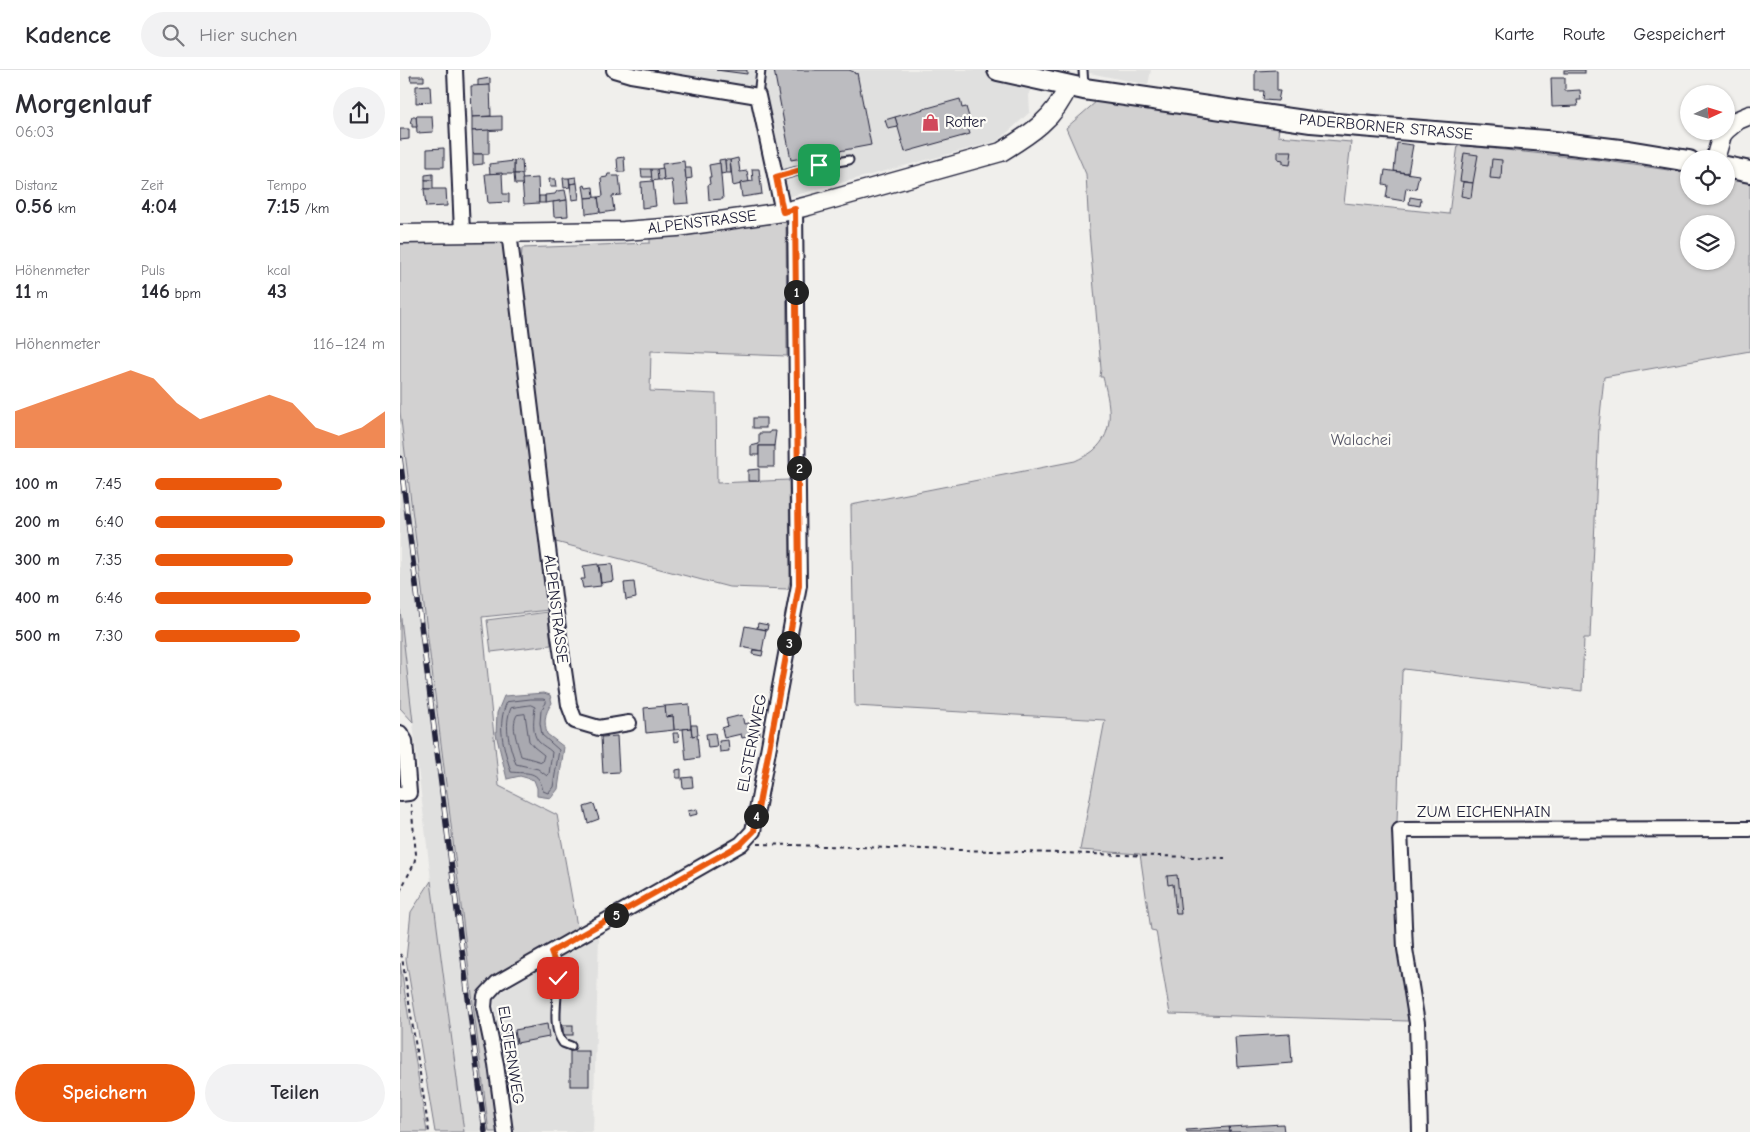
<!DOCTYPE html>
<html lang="de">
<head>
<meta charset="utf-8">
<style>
  body { margin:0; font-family:"Comic Neue",sans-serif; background:#f2f2f3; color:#2b2b33; height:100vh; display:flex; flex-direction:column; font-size:19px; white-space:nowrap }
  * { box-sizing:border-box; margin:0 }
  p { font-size:16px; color:#7c7c81 }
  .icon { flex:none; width:28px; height:28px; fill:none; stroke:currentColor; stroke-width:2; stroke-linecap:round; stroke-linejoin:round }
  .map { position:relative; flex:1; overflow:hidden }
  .drawer { display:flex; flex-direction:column; background:#fff; width:400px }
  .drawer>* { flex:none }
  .needle { width:32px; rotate:86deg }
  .tools { position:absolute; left:1280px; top:15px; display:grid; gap:10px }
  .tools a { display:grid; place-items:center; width:55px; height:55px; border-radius:50%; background:#fff; box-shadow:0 1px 4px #0004; font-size:25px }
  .pin { position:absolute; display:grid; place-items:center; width:42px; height:42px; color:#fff; margin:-21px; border-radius:10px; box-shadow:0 2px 8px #0006 }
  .km { position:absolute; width:25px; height:25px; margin:-12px; border-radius:50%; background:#222; color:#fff; font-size:14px; line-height:25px; text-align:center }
  .round { display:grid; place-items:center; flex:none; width:52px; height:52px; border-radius:26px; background:#f2f2f3 }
  .overview { display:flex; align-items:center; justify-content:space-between; height:85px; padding:0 15px }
  h1 { font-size:28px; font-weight:700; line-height:38px }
  .stats { display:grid; grid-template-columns:repeat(3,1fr); gap:8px; height:85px; padding:5px 15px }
  .stats div { display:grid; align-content:center }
  .stats b { font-size:21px; font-weight:700 }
  .stats small { font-size:14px; font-weight:400 }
  .stats p { font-size:14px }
  .chart { height:140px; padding:10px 15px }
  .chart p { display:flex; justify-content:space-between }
  .chart svg { width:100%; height:90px; margin-top:5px; fill:#ea580c; opacity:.7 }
  .cta { display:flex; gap:10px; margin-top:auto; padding:10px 15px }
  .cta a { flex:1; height:58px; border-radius:30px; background:#ea580c; color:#fff; font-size:20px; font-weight:700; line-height:58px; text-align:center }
  .cta a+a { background:#f2f2f3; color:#2b2b33 }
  ul { padding:0 15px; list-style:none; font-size:16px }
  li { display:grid; grid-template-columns:80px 60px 1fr; align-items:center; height:38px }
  li i { height:12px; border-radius:6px; background:#ea580c }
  header { display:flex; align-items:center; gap:30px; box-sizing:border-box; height:70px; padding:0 25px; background:#fff; border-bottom:1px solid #e1e1e2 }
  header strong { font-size:24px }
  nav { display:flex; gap:28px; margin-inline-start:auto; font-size:18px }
  .search { width:350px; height:45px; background:#f2f2f3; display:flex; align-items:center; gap:12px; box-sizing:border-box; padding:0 18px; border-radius:28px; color:#7c7c81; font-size:19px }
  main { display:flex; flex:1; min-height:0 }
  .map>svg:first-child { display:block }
</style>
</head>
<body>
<header>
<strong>Kadence</strong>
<div class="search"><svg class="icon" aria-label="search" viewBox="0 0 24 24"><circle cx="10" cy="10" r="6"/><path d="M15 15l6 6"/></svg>Hier suchen</div>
<nav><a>Karte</a><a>Route</a><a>Gespeichert</a></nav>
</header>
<main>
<section class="drawer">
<div class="overview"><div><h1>Morgenlauf</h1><p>06:03</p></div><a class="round"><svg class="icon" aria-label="share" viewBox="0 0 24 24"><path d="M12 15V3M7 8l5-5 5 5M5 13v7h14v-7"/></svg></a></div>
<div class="stats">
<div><p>Distanz</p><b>0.56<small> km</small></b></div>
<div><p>Zeit</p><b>4:04</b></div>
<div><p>Tempo</p><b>7:15<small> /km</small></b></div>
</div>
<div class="stats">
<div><p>Höhenmeter</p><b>11<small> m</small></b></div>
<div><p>Puls</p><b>146<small> bpm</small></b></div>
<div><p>kcal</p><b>43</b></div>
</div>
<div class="chart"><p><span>Höhenmeter</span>116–124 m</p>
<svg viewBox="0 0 160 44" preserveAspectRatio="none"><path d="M0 44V26L10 22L20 18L30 14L40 10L50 6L60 10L70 22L80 30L90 26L100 22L110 18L120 22L130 34L140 38L150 34L160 26V44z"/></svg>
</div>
<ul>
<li><b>100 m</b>7:45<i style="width:55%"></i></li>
<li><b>200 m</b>6:40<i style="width:100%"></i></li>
<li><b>300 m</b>7:35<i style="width:60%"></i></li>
<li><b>400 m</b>6:46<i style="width:94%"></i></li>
<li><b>500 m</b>7:30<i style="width:63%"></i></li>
</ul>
<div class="cta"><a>Speichern</a><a>Teilen</a></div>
</section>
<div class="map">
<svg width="1350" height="1062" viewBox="0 0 1350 1062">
  <rect width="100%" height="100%" fill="#f0efec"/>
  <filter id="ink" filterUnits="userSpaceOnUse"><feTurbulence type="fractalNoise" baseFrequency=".02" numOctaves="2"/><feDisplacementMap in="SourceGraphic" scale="10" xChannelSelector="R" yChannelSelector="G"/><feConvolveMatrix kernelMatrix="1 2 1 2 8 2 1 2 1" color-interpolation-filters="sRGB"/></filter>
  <g filter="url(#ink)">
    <g fill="#e0e0df">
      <polygon points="234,0 634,0 629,26 630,42 598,71 384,128 359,24"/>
      <polygon points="675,0 751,0 748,15"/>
      <polygon points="0,342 72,924 89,1062 64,1062 32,819 0,540"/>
      <polygon points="199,865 193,1062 111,1062 94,930 96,925"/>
    </g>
    <g fill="#d2d1d1" stroke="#7a7a86" fill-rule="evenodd">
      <path d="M697 31 879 57 878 66 951 72 944 133 1049 144 1058 75 1199 90 1289 103V126H1326V109L1350 113V281L1204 307 1199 356 1190 568H1184L1182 621 1004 599 1002 602 996 782 999 876 1008 951 770 944 756 861 751 860 740 784 680 780 705 650 455 636 451 435 675 391C681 388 688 385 693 381 717 361 709 332 703 307H700L701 299 689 161 686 104 666 58ZM1289 154H1326V191H1289Z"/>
      <polygon points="386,152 387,286 251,281 250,321 316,324 317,413 389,410 390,511 388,519 329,517 152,471 120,210 122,178 250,173 250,167"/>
      <polygon points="0,171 103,171 149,540 82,547 99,716 157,745 178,862 95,910 80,937 98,1062 89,1062 0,342"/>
      <polygon points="0,540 13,652 0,638"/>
      <polygon points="148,542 151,575 91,582 87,550"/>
      <polygon points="31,811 32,819 64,1062 35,1062 6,889 11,842"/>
      <polygon points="0,893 27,1062 0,1062"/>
    </g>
    <path fill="#a9a9b0" stroke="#737381" d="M144 623 150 625 152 633C144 644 144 652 147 664L164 677 158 719 151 728 137 726V718L134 710 120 706 107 709 96 664 97 643 104 626Z"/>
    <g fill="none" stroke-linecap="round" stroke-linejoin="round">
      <g stroke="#58586a" stroke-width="1">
        <path d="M131 629H143L146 630V633L141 640 140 653 142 665 159 680 153 717 148 723 143 721C139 699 127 704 111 702 104 678 96 655 107 632Z"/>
        <path d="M131 635 135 637C134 648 131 664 139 672 143 676 148 678 152 682L149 704 147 706 138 699 116 694C110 677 103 656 111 638Z"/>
        <path d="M125 644 129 671 134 677 144 685 142 692 121 686C118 674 110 656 117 645Z"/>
      </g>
    </g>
    <g fill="#bcbcc0" stroke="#22223b">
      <polygon points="316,0 347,0 347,4"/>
      <polygon points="374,0 449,0 454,2 455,4 457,3 471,75 391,90"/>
      <polygon points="877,0 877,21 880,21 878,31 863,30 864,21 855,21 855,1"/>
      <rect x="1164" y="0" width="21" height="3"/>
      <polygon points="10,6 24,6 24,11 11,11"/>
      <polygon points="90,8 90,15 78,16 78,10"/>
      <polygon points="1151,8 1165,8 1165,21 1180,20 1181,30 1177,30 1178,36 1152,37"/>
      <polygon points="30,15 31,32 16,33 16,16"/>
      <polygon points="90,15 91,46 72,47 71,16"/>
      <polygon points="560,29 562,38 566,37 569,47 565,48 570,64 505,82 495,47"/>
      <polygon points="16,46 32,46 33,62 17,63"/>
      <polygon points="102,46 102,60 72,61 72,47"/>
      <polygon points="12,47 16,47 17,57 12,57 12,53 10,53"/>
      <polygon points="495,47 498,57 488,59 485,50"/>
      <polygon points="0,59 9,59 9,69 0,70"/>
      <polygon points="72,61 89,60 89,84 73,84"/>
      <polygon points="997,73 1013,75 1008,103 994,101"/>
      <polygon points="44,78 44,97 27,97 27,79"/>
      <polygon points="878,81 892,81 890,95 883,94 883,90 878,89"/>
      <polygon points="1064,83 1078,85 1073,113 1060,111"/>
      <polygon points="73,84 83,84 83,94 73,95"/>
      <polygon points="224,87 225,102 218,102 217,88"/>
      <polygon points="338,88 340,102 347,101 349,112 333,116 330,90"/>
      <polygon points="325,89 326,103 321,104 319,90"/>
      <polygon points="1092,89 1102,90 1101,109 1090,108"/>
      <polygon points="122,90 123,104 114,104 114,91"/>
      <polygon points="325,90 330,90 331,103 326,103"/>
      <polygon points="114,91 114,104 90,104 89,94"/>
      <polygon points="284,91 289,133 275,134 272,110 264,111 262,94"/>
      <polygon points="320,93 323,129 309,130 308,115 310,114 309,107 311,107 309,95"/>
      <polygon points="263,98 264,110 258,110 257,99"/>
      <polygon points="285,98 291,98 292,108 286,109"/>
      <polygon points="241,99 251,99 252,107 242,107"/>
      <polygon points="251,99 257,99 258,110 252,111"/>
      <polygon points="352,99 359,99 362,124 342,127 340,113 353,111"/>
      <polygon points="985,100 1019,105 1016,119 1006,118 1004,131 986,128 988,115 983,114"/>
      <polygon points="102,103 103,124 109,124 109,132 88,133 85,104"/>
      <polygon points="33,104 33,110 25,110 25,105"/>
      <polygon points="114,104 122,104 123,114 115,114"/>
      <polygon points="208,104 211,104 213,106 219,106 221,125 212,126 214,141 200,143 198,127 203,126 201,108 207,107"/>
      <polygon points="176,107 177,113 170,114 169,108"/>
      <polygon points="138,108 139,133 124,134 122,109"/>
      <polygon points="163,108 169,108 170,117 164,118"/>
      <polygon points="149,109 155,109 156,117 150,117"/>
      <rect x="25" y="110" width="8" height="9"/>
      <polygon points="253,111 256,136 242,138 241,112"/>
      <polygon points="1063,112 1073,113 1071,128 1061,126"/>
      <polygon points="177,113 179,129 172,130 170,114"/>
      <polygon points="185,115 186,118 193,117 194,127 185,128 183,116"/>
      <polygon points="24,119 46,119 47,136 26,137"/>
      <polygon points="165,120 167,130 145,133 145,125 155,124 157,121"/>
      <rect x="139" y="126" width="6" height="7"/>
      <polygon points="198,127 200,142 186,144 185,128"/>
      <polygon points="1010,127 1021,129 1020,136 1009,134"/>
      <polygon points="167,130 168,146 154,147 153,132"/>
      <rect x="353" y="348" width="13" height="10"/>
      <polygon points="370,361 376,361 374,376 359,376 359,385 351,385 351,376 359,374 359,363 370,363"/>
      <rect x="359" y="376" width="15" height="21"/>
      <polygon points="359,399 359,411 348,411 348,400"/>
      <polygon points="198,494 201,516 183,518 181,509 185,509 183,496"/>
      <polygon points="212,494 214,511 201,513 199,495"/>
      <polygon points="234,512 236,528 226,530 224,513"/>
      <polygon points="358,553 368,555 367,560 357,558"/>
      <polygon points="345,556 366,560 362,581 341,577"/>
      <polygon points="353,580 363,581 362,586 352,584"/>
      <polygon points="289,634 291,658 274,660 273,646 266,647 265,636"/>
      <polygon points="265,636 266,647 273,646 274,660 246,663 244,638"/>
      <polygon points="342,645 344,654 358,651 360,664 342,668 341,664 324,668 322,658 328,656 326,649"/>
      <polygon points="291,655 297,655 298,665 292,666"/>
      <polygon points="291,658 292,666 297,665 299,688 286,690 283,659"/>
      <polygon points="273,663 278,663 279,671 274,672"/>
      <polygon points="315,663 317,677 308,678 306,664"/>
      <polygon points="217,666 219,702 203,703 201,667"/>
      <polygon points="328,670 329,681 320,682 319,671"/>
      <polygon points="281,699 281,708 276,708 276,700"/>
      <polygon points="292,707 293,717 283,718 282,708"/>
      <polygon points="194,734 199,749 188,753 184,737"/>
      <polygon points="297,739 298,744 289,746 288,741"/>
      <polygon points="777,805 781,844 776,844 773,814 768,815 767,806"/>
      <polygon points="147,954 149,967 117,973 115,960"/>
      <rect x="163" y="955" width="10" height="10"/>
      <polygon points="114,962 116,973 106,975 104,963"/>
      <polygon points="890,964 892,993 837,997 835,967"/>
      <rect x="170" y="981" width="19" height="35"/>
      <polygon points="883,1054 884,1062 830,1062 829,1057"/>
      <polygon points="829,1057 830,1062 787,1062 786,1060"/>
    </g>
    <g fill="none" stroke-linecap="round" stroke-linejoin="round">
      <defs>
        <g id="service">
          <polyline points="683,0 684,17"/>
          <polyline points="358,26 361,0"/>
          <polyline points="376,107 419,95 449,90"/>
          <path d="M151 882C154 890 157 897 158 905 159 925 150 956 163 973L171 976"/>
        </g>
        <g id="minor">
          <polyline points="55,0 62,162"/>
          <polyline points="214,0 231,5 358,26 383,142"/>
          <polyline points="109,162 158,559 169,635 175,651 199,658 229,653"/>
          <polyline points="0,663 5,671 9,723 0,724"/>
          <polyline points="105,1062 96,994 84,937 85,926 97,913 341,774 353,761 399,515 395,139"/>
          <polyline points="1020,1062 1017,953 1005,879 1000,760 1350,759"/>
        </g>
        <g id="tertiary">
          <polyline points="1326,60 1338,50 1350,45"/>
          <polyline points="1315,89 1322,65 1325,61"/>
          <path d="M0 164 224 161 277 157 383 142 408 136 601 82C629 65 656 48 668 16"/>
        </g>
        <g id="secondary">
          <polyline points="598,0 684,19 911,52 1146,71 1228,81 1289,91"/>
          <polyline points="1326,97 1350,102"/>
        </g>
      </defs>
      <use href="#service" stroke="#22223b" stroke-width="11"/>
      <use href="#minor" stroke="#22223b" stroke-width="18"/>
      <use href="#tertiary" stroke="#22223b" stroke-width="21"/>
      <use href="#secondary" stroke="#22223b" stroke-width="24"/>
      <g stroke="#22223b" stroke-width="2" stroke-dasharray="4 4" stroke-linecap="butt">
        <polyline points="358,774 825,788"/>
        <polyline points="0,821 14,794 16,784 11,734"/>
        <polyline points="0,884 2,887 29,1062"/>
      </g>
      <use href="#service" stroke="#fdfcf7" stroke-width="7"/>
      <use href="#minor" stroke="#fdfcf7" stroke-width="14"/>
      <use href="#tertiary" stroke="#fdfcf7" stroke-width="18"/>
      <use href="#secondary" stroke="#fdfcf7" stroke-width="20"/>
      <defs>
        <polyline id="rail" points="0,388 85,1062"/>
      </defs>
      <use href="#rail" stroke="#22223b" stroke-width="5.5"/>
      <use href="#rail" stroke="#fdfcf7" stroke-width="4" stroke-dasharray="11" stroke-linecap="butt"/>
    </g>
  </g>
  <g fill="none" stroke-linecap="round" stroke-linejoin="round" filter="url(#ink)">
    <defs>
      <polyline id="route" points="158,908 156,896 151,882 341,774 354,761 399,515 395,139 383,142 376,107 419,95"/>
    </defs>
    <use href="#route" stroke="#fff" stroke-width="10"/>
    <use href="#route" stroke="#ea580c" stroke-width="6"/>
  </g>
  <defs>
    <symbol id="shop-bare" viewBox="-9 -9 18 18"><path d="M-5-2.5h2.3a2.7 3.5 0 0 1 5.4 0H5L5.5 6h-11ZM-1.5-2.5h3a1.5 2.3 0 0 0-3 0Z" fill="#d1495b" stroke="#fdfcf7" stroke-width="2.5" paint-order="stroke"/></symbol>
  </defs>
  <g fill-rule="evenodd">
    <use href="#shop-bare" x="518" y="40" width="25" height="25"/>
  </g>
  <g text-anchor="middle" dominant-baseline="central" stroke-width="4.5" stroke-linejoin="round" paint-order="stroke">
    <g font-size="16" fill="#22223b" stroke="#fdfcf7" text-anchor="start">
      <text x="545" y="52">Rotter</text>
    </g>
    <g font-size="16" fill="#22223b" stroke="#fdfcf7">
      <text transform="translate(986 57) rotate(5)">PADERBORNER STRASSE</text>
      <text transform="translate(302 152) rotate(-7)">ALPENSTRASSE</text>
      <text transform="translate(156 539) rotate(83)">ALPENSTRASSE</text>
      <text transform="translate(352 673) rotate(-79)">ELSTERNWEG</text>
      <text x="1084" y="742">ZUM EICHENHAIN</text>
      <text transform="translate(111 985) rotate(81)">ELSTERNWEG</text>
    </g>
    <g font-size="16" fill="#575768" stroke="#fdfcf7">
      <text x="961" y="370">Walachei</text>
    </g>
  </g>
</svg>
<div class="tools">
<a><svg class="needle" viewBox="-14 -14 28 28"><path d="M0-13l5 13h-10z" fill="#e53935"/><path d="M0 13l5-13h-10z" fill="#7c7c81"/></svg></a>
<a><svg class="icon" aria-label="locate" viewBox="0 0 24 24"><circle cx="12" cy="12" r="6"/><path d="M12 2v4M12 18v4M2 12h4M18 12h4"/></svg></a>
<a><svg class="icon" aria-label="layers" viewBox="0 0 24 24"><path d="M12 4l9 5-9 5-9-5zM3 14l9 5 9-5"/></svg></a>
</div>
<div class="pin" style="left:419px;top:95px;background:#1e9e55"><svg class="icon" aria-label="arrive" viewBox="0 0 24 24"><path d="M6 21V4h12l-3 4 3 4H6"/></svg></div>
<div class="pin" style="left:158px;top:908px;background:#d93025"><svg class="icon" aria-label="check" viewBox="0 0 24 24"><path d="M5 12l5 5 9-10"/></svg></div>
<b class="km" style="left:396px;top:222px">1</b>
<b class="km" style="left:399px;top:398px">2</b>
<b class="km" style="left:389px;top:573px">3</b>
<b class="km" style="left:356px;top:746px">4</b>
<b class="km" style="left:216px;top:845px">5</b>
</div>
</main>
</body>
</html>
